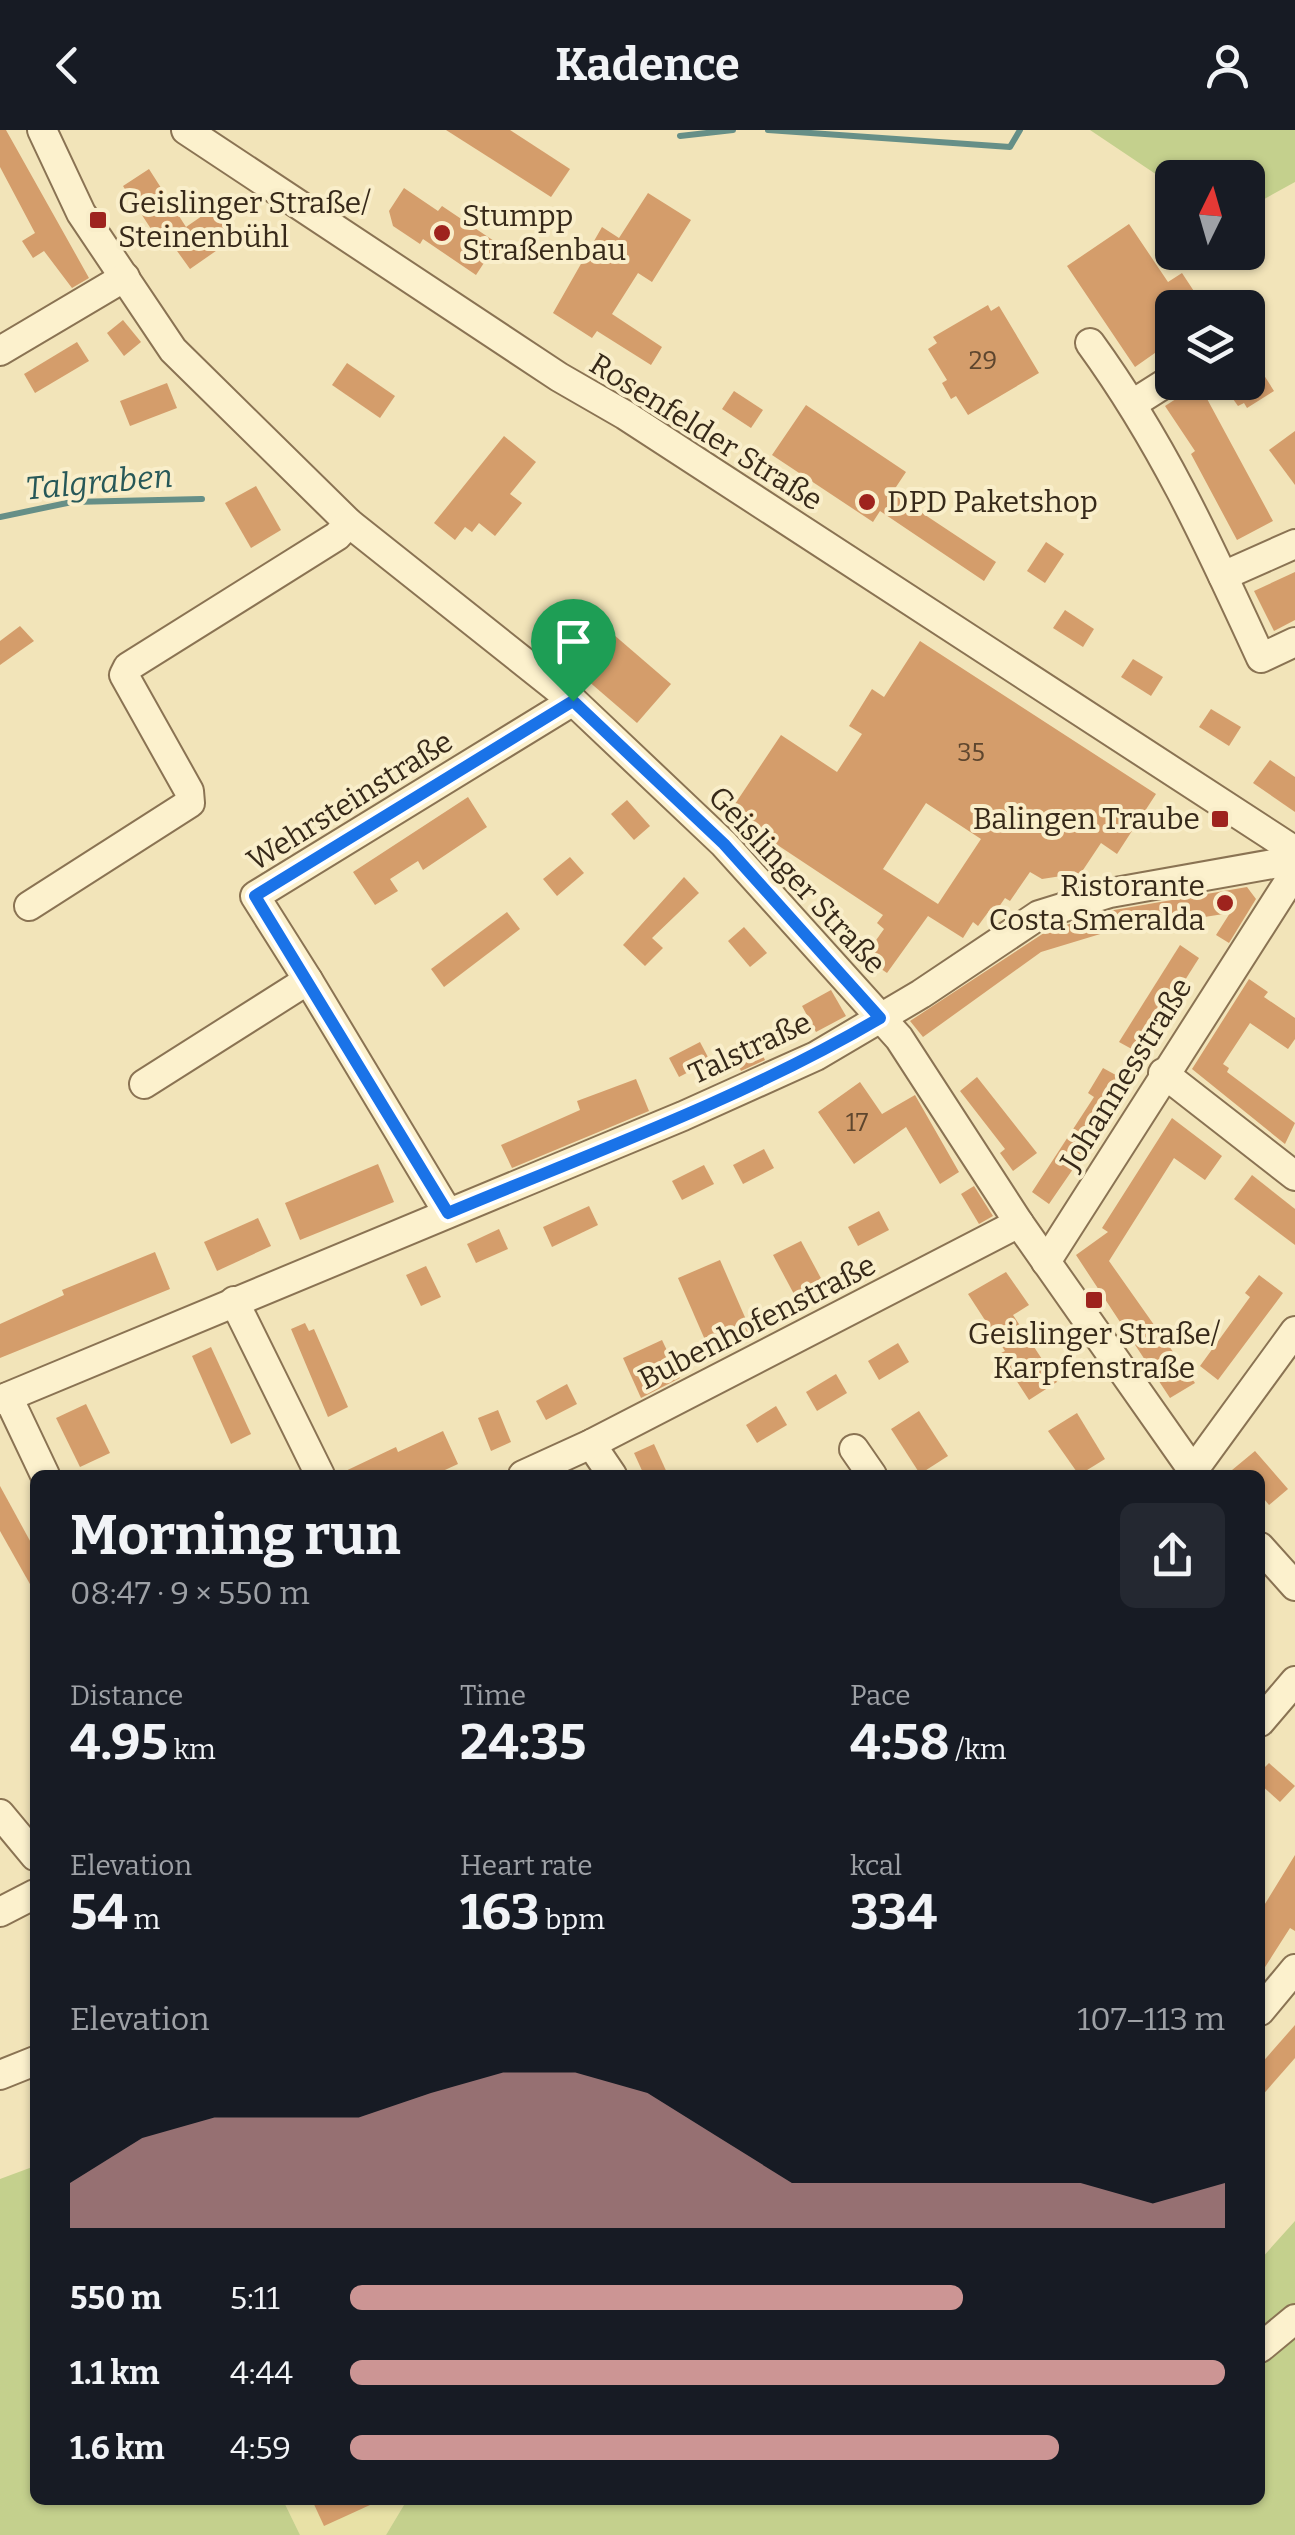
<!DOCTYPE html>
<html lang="en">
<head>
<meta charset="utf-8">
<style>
  body { margin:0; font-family:Bitter,serif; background:#242831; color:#f1f3f6; height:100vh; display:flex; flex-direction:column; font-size:38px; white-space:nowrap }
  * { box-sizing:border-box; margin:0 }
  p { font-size:32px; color:#9ea1a6 }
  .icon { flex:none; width:55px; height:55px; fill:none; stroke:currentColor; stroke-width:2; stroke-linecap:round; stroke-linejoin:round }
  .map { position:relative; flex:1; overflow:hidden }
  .panel { position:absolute; left:30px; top:1340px; width:1235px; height:1035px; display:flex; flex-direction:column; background:#171b24; border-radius:15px; box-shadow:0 2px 8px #0004 }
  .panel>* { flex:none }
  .needle { width:65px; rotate:5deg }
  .fabs { position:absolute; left:1155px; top:30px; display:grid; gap:20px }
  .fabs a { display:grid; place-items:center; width:110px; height:110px; border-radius:15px; background:#171b24; box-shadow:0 2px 8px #0004; font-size:50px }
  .pin { position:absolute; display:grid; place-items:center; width:85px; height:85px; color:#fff; margin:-102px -42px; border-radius:50% 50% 50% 0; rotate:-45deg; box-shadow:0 0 10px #0007 }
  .pin .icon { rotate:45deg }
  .round { display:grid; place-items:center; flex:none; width:105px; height:105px; border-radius:15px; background:#242831 }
  .summary { display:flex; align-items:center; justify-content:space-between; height:170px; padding:0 40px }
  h1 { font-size:55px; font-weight:700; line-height:75px }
  .figures { display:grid; grid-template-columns:repeat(3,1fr); gap:15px; height:170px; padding:10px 40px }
  .figures div { display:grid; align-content:center }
  .figures b { font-size:50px; font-weight:700 }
  .figures small { font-size:28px; font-weight:400 }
  .figures p { font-size:28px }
  .chart { height:280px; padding:20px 40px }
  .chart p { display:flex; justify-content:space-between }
  .chart svg { width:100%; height:180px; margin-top:10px; fill:#cc9594; opacity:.7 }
  ul { padding:0 40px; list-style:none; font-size:32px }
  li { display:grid; grid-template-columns:160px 120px 1fr; align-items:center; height:75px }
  li i { height:25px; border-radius:12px; background:#cc9594 }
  header { display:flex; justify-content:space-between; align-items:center; height:130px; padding:0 40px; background:#171b24; font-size:45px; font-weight:700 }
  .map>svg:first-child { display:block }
</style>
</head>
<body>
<header><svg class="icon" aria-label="back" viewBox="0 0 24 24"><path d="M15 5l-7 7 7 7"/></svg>Kadence<svg class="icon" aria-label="person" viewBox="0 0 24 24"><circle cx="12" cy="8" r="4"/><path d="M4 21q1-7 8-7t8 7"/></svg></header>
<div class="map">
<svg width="1295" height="2405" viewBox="0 0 1295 2405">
  <rect width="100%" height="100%" fill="#f2e4b9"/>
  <polygon fill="#e8e1a6" points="283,2370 407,2370 386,2405 300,2405"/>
  <g fill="#c4d08d">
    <polygon points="1090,0 1295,0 1295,52 1248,78 1248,48 1172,48 1172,55"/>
    <polygon points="35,2036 35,2370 283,2370 300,2405 0,2405 0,2049"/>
    <polygon points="1295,2091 1295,2405 386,2405 407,2370 1260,2370 1260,2130"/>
  </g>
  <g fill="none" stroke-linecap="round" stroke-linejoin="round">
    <g stroke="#668f87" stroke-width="6">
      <polyline points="768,0 1010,17 1020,0"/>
      <polyline points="680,6 733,0"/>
      <polyline points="0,387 72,372 202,369"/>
    </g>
  </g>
  <g fill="#d49d6b" fill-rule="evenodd">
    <polygon points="0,0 6,0 89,148 72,158 44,121 33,128 22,111 35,103 0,37"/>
    <polygon points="446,0 510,0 570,39 551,67"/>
    <polygon points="149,39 186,97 215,77 236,107 190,139 162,100 155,105 123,56"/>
    <polygon points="404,58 438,81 442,76 497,113 476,145 423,109 420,114 393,96 389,81"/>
    <polygon points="648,63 691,90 652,152 638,143 612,184 662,217 651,235 597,201 592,208 553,183 602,97 619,108"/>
    <polygon points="1129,94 1168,152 1182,143 1205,178 1172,178 1172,211 1135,237 1067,136"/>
    <polygon points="988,175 991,181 999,176 1039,243 968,285 956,266 951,269 942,253 947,250 928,219 937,213 933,207"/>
    <polygon points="123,190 141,212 124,226 107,203"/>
    <polygon points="77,212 89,231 35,263 24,244"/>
    <polygon points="1248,220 1274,261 1247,278 1244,273 1238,276 1221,252 1248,252"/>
    <polygon points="347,233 395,266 380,288 332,255"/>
    <polygon points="167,253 177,278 130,296 120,271"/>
    <polygon points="1199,254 1273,391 1237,410 1191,324 1195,321 1165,276"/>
    <polygon points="734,261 763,280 751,298 722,279"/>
    <polygon points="806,275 906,342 892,363 996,432 984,451 880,381 873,392 772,325"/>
    <polygon points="1295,301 1295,355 1269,320"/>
    <polygon points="504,306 536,332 510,364 522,373 495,406 479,393 472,402 465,397 455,410 434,393"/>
    <polygon points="256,356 281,400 251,418 225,373"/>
    <polygon points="1046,412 1064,424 1045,453 1027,441"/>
    <polygon points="1295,442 1295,490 1274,501 1254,461"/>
    <polygon points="1065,480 1094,499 1083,517 1053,498"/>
    <polygon points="592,486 671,554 637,593 558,525"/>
    <polygon points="20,496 34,511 0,535 0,511"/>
    <path d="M920 511 1156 664 1117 724 1101 713 1081 743 1042 749 1030 742 1010 771 1005 768 994 784 989 781 978 796 973 792 963 808 928 786 887 843 864 827 884 799 877 793 883 785 729 683 781 605 837 642 862 604 849 596 872 559 884 567ZM926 673 981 709 938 774 883 739Z"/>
    <polygon points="1133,529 1163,547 1151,566 1121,547"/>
    <polygon points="1211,579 1241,597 1229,616 1199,597"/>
    <polygon points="1270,630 1295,647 1295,682 1253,653"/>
    <polygon points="468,667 487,697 423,740 418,731 390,749 398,761 375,775 353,742"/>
    <polygon points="627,670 650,696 634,710 611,684"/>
    <polygon points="570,727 584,743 557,766 543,749"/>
    <polygon points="684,747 699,763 652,808 663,818 645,836 623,815"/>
    <polygon points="1247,757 1256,769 1229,813 1216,805 1230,783 1198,788 1202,782 1130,795 1041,822 923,907 910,891 1047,801 1114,780"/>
    <polygon points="507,782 520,799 444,857 431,839"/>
    <polygon points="744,797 767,823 750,837 728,811"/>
    <polygon points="1180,815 1199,828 1139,923 1119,912"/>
    <polygon points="1249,849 1268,862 1264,867 1295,888 1295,909 1288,919 1250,893 1223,934 1229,938 1227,942 1295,993 1285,1014 1192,939"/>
    <polygon points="831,860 846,886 816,902 802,876"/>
    <polygon points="753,906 765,930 741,941 729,918"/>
    <polygon points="700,912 710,931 679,947 669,928"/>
    <polygon points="1103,938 1123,949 1101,988 1106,991 1049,1074 1032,1062 1094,967 1088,963"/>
    <polygon points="977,947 1037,1023 1013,1041 1000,1023 1005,1019 960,961"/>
    <polygon points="636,949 649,981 512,1038 501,1015 580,980 577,971"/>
    <polygon points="860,952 882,984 915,965 959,1042 940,1054 906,997 854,1034 818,982"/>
    <polygon points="1172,988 1222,1026 1205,1050 1174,1028 1109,1131 1195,1253 1170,1268 1076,1125 1108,1102 1102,1098"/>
    <polygon points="764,1019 774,1038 743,1054 733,1035"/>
    <polygon points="378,1034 394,1072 300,1110 285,1073"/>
    <polygon points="704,1035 714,1054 682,1070 672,1051"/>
    <polygon points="1252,1045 1295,1079 1295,1115 1234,1069"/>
    <polygon points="974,1056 993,1086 979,1094 961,1064"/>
    <polygon points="589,1076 598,1095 552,1117 543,1097"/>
    <polygon points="879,1081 889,1100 858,1116 848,1097"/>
    <polygon points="258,1088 271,1116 217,1141 204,1112"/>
    <polygon points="499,1099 508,1119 476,1133 467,1114"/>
    <polygon points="801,1111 823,1152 795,1166 773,1125"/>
    <polygon points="155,1122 170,1159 0,1228 0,1194 64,1165 62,1160"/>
    <polygon points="720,1130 751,1201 709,1219 678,1148"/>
    <polygon points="426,1136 441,1167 421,1176 406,1145"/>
    <polygon points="1006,1142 1029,1175 1013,1185 1057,1252 1029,1270 999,1224 1005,1221 968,1164"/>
    <polygon points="1259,1145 1283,1163 1218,1250 1200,1236 1250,1167 1245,1163"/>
    <polygon points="305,1193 309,1201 314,1199 348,1277 328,1287 291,1199"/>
    <polygon points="662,1210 680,1248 641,1268 623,1228"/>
    <polygon points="898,1213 909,1232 879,1250 868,1231"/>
    <polygon points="211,1217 251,1304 231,1314 192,1226"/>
    <polygon points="836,1244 847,1263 817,1281 806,1262"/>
    <polygon points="567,1254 577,1274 546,1290 536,1271"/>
    <polygon points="86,1274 110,1323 80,1337 56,1288"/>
    <polygon points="776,1276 787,1295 757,1313 746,1295"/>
    <polygon points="498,1280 511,1312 491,1321 478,1288"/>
    <polygon points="919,1281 948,1326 920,1344 891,1299"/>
    <polygon points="1077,1283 1105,1329 1079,1345 1048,1301"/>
    <polygon points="443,1301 458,1334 434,1345 337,1345 396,1317 398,1322"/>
    <polygon points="654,1314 668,1345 644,1345 634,1323"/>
    <polygon points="1255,1321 1288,1359 1269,1375 1260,1364 1260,1345 1226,1345"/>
    <polygon points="0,1356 35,1420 35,1463 0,1401"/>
    <polygon points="1269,1633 1295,1656 1280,1672 1260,1654 1260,1642"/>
    <polygon points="1295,1725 1295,1801 1290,1798 1260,1845 1260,1782"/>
    <polygon points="1295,1895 1295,1928 1260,1968 1260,1935"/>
    <polygon points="312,2370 381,2370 324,2396"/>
  </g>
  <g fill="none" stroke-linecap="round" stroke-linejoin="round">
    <defs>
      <g id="minor">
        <polyline points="42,0 81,83 173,220 349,393 573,571 724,714 899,908 1019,1093 1196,1345"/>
        <polyline points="186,0 559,247 625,285 1295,721"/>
        <path d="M1090 213C1164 315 1209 415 1261 528L1295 512"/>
        <polyline points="0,221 125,147"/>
        <polyline points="1134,273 1172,249"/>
        <polyline points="1223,446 1295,414"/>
        <polyline points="29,776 190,673 189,661 124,545 128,537 337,406 349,393"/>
        <polyline points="308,850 448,1083"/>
        <polyline points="1163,943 1295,1046"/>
        <polyline points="144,954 308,850 255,766 573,571"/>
        <polyline points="1046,1132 1295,742"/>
        <polyline points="234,1171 320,1345"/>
        <polyline points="8,1267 45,1345"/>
        <polyline points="0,1270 683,986 816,926 921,864 1039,785 1110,763 1295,730"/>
        <polyline points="591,1314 612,1345"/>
        <polyline points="854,1319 872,1345"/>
        <polyline points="523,1345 591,1314 1019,1093"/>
        <polyline points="1190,1345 1295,1201"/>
        <polyline points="1260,1417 1295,1456"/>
        <polyline points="1260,1592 1295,1551"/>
        <polyline points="0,1684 35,1726"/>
        <polyline points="0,1782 35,1764"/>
        <polyline points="1260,1881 1295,1839"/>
        <polyline points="0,1945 35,1931"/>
        <polyline points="1260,2218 1295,2189"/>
      </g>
    </defs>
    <use href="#minor" stroke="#8a7353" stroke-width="32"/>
    <use href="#minor" stroke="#fcf1cd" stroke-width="28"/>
  </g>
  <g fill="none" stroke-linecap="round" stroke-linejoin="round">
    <defs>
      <path id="route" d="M573 571 724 714 880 888C744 968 594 1022 448 1083L255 766Z"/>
    </defs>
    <use href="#route" stroke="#fff" stroke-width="20"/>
    <use href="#route" stroke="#1a73e8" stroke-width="12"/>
  </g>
  <g fill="#9e231d" stroke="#f9eeca" stroke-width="4">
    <rect x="88" y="80" width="20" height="20" rx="5"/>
    <circle cx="442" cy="103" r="10"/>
    <circle cx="867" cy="372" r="10"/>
    <rect x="1210" y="679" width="20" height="20" rx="5"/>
    <circle cx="1225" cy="773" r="10"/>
    <rect x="1084" y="1160" width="20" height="20" rx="5"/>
  </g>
  <g text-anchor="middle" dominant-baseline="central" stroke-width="8" stroke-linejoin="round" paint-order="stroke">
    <g font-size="25" fill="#5e462e">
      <text x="983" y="231">29</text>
      <text x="971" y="623">35</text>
      <text x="857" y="993">17</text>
    </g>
    <g font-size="30" fill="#372919" stroke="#f9eeca" text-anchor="start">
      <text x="118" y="73">Geislinger Straße/<tspan x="118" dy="34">Steinenbühl</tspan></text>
      <text x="462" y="86">Stumpp<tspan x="462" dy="34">Straßenbau</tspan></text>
      <text x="887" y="372">DPD Paketshop</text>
      <text x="1200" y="689" text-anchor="end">Balingen Traube</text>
      <text x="1205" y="756" text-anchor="end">Ristorante<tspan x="1205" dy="34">Costa Smeralda</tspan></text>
      <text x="1094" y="1204" text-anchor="middle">Geislinger Straße/<tspan x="1094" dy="34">Karpfenstraße</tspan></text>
    </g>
    <g font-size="30" fill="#372919" stroke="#f9eeca">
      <text transform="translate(706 302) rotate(32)">Rosenfelder Straße</text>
      <text transform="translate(350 671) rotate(-32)">Wehrsteinstraße</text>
      <text transform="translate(797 750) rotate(47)">Geislinger Straße</text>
      <text transform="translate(750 918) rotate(-25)">Talstraße</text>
      <text transform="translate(1126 944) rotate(-58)">Johannesstraße</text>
      <text transform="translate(757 1192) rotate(-27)">Bubenhofenstraße</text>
    </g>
    <g font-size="32" font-style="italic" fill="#275858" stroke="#f9eeca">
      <text transform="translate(99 352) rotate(-5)">Talgraben</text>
    </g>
  </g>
</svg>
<div class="fabs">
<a><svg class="needle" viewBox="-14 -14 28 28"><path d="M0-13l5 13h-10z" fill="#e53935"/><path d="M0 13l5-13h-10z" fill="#9ea1a6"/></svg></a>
<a><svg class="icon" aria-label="layers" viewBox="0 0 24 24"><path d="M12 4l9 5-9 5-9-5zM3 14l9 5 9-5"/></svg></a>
</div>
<div class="pin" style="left:573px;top:571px;background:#1e9e55"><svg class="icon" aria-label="arrive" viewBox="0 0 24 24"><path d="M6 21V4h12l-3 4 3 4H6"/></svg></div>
<section class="panel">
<div class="summary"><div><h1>Morning run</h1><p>08:47 · 9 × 550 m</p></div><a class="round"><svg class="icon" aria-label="share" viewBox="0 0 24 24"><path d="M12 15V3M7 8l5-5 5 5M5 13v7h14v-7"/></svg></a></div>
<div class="figures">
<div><p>Distance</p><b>4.95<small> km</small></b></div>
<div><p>Time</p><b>24:35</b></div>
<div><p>Pace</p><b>4:58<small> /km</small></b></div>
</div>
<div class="figures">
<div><p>Elevation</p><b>54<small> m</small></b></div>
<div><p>Heart rate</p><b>163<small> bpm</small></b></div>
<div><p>kcal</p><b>334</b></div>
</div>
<div class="chart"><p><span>Elevation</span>107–113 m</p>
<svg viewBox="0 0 160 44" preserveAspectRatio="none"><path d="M0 44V33L10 22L20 17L30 17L40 17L50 11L60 6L70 6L80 11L90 22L100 33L110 33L120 33L130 33L140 33L150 38L160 33V44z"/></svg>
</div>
<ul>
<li><b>550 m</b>5:11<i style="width:70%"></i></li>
<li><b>1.1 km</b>4:44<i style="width:100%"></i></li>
<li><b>1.6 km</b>4:59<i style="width:81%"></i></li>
</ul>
</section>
</div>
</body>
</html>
